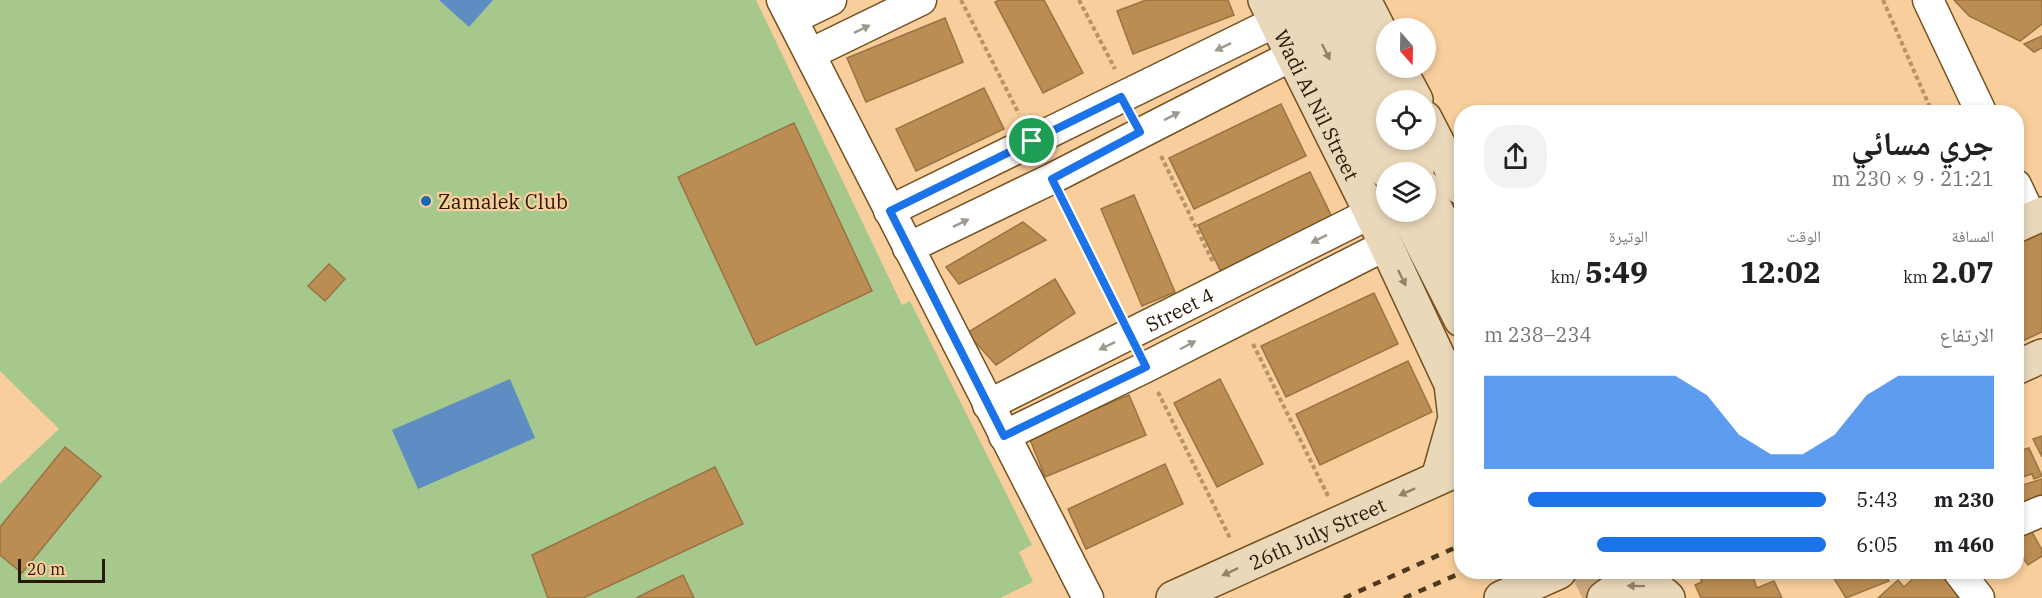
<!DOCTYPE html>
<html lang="ar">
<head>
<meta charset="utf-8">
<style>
  body { margin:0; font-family:"IBM Plex Serif","Noto Naskh Arabic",serif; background:#f2f2f2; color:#202124; direction:rtl; height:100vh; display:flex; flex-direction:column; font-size:22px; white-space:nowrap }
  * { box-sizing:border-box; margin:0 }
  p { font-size:20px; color:#757577 }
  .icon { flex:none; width:33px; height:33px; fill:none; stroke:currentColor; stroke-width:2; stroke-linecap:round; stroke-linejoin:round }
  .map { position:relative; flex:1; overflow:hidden; direction:ltr }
  .details { position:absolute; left:1454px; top:105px; width:570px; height:474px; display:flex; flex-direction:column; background:#fff; border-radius:24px; box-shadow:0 3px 9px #0003; direction:rtl }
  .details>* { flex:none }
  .needle { width:39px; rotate:160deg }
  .fabs { position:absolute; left:1376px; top:18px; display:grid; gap:12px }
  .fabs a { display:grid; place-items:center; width:60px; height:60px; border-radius:50%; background:#fff; box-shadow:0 3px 9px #0003; font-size:30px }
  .scale { position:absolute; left:18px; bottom:15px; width:87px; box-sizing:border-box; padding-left:6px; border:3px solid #281905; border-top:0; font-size:16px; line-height:21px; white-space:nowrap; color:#281905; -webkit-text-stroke:4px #f8ce9c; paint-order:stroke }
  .pin { position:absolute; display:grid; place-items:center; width:51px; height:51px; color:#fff; margin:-26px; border:3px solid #fff; border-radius:50%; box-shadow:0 2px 6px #0007 }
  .round { display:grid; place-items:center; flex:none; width:63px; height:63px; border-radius:24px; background:#f2f2f2 }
  .head { display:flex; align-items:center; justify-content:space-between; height:102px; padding:0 30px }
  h1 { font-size:33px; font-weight:700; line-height:45px }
  .figures { display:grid; grid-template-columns:repeat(3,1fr); gap:9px; height:102px; padding:6px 30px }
  .figures div { display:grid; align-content:center }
  .figures b { font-size:30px; font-weight:700 }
  .figures small { font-size:16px; font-weight:400 }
  .figures p { font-size:16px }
  .chart { height:168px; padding:12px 30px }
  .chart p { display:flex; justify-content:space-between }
  .chart svg { width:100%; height:108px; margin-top:6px; fill:#1a73e8; opacity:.7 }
  ul { padding:0 30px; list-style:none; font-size:20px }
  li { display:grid; grid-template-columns:96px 72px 1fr; align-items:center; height:45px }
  li i { height:15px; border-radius:8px; background:#1a73e8 }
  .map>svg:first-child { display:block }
</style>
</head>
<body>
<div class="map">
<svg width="2042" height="598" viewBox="0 0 2042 598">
  <rect width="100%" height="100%" fill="#f8ce9c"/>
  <polygon fill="#a7c88d" points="0,0 756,0 902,305 910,301 1032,545 1019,552 1033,582 1000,598 0,598 0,484 59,429 0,371"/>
  <g fill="#5d8dc2">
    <polygon points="439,0 493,0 469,27"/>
    <polygon points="510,379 535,438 418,489 392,430"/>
  </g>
  <g fill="#bc8d52" stroke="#997343" stroke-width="1.5">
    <polygon points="999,0 1044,0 1083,73 1043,93 995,2"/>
    <polygon points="1146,0 1228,0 1234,15 1133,54 1117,11"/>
    <polygon points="1954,0 2042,0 2042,24 2020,41 1969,16"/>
    <polygon points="945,18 963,62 866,102 847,58"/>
    <polygon points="2042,36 2042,48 2034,52 2024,44"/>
    <polygon points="984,88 1004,129 916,171 896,129"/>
    <polygon points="1281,104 1306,156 1194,209 1169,158"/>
    <polygon points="794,123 872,291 756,345 678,177"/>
    <polygon points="1310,172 1335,223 1223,276 1198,225"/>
    <polygon points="1134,195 1175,292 1142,306 1101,209"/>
    <polygon points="1023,222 1046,240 959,284 946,267"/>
    <polygon points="2042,231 2042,332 2016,344 2016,243"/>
    <polygon points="329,264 345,279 325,301 308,286"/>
    <polygon points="1055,279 1075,313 996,365 967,333"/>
    <polygon points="1374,293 1398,344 1286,397 1261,346"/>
    <polygon points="1408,361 1432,412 1320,465 1296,414"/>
    <polygon points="1220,379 1263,464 1217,487 1174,403"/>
    <polygon points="1129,395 1146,435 1045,477 1029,437"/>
    <polygon points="2042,436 2042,457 2033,439"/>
    <polygon points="65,447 101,476 22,573 0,555 0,527"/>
    <polygon points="2029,448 2042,476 2034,479 2032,474 2016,479 2016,452"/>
    <polygon points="1165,464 1183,504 1086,549 1068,509"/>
    <polygon points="715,467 743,524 583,598 548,598 532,555"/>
    <polygon points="2042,479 2042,506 2019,502 2016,487"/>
    <polygon points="2028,525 2042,550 2042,556 2028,565 2020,554 2016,556 2016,530"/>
    <polygon points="1697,572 1762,572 1753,577 1757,588 1774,581 1782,598 1701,598 1695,585 1702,582"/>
    <polygon points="1830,572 1883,572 1889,581 1846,598"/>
    <polygon points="1920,572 1940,572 1962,598 1878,598 1898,580 1904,587"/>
    <polygon points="683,575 694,598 636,598"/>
  </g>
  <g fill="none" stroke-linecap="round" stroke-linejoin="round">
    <polyline stroke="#ceaa7e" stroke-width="33" stroke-dasharray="33 16" stroke-linecap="butt" points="1588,572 1601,598"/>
    <defs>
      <g id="street">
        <polyline points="782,0 1088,598"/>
        <polyline points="1928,0 1981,112"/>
        <polyline points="792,19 831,0"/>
        <polyline points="810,54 921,0"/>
        <polyline points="2016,185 2032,219"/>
        <polyline points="889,211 1275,22"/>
        <polyline points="908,248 1051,179 1293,55"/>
        <path id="s1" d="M988 405 1371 213"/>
        <polyline points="1004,436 1146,367 1386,245"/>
        <polyline points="2016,522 2042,511"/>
        <polyline points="1959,572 1979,598"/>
      </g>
      <g id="secondary">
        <path id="s2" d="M1265 0 1371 213 1451 384 1455 418 1438 478"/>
        <polyline points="1300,0 1387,172"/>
        <polyline points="1330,0 1386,110"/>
        <polyline points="1364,0 1386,43"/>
        <polyline points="1399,68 1416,100"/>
        <polyline points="1425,118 1461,188"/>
        <polyline points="1401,140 1417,172"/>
        <polyline points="1425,188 1461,259"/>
        <polyline points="1406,212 1461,320"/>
        <polyline points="2016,226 2042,214"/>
        <polyline points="2016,368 2042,356"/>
        <path id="s3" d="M1173 598 1459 469"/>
        <polyline points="1501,598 1559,572"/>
        <path d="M1604 598C1622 583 1650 579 1668 598"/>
      </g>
    </defs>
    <use href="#street" stroke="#755120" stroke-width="33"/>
    <use href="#secondary" stroke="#755120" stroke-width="36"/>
    <g stroke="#b5946c" stroke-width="4" stroke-dasharray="4.5 3" stroke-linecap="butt">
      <polyline points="961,0 1019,114"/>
      <polyline points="1079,0 1115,69"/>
      <polyline points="1883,0 1932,112"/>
      <polyline points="1161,156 1213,262"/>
      <polyline points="1064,204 1117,310"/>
      <polyline points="1253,344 1328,496"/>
      <polyline points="1158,392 1230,538"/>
    </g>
    <use href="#street" stroke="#fff" stroke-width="30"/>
    <use href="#secondary" stroke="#ead8bb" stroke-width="33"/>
    <g stroke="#4c391f" stroke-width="4.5" stroke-dasharray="8 8" stroke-linecap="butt">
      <polyline points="1344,598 1461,545"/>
      <polyline points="1404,598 1463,572"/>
    </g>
  </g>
  <defs><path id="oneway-solid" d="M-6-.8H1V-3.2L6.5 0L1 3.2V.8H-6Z" transform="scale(1.5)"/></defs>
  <g fill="#9e988e">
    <use href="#oneway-solid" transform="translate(862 29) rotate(-26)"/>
    <use href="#oneway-solid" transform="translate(1223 47) rotate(154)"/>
    <use href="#oneway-solid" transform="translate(1172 116) rotate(-27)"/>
    <use href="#oneway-solid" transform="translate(961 223) rotate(-26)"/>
    <use href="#oneway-solid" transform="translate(1319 239) rotate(153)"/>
    <use href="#oneway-solid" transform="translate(1188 345) rotate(-28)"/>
    <use href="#oneway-solid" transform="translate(1107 346) rotate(154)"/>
  </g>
  <g fill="#938269">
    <use href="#oneway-solid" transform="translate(1326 52) rotate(63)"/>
    <use href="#oneway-solid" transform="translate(1402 278) rotate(64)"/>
    <use href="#oneway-solid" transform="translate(1407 492) rotate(156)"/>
    <use href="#oneway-solid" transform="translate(1230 572) rotate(155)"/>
    <use href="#oneway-solid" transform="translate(1636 586) rotate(-179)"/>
  </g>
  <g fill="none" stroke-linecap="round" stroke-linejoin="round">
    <defs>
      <polygon id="route" points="1121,97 1140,132 1052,179 1146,367 1004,436 890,211"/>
    </defs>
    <use href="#route" stroke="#fff" stroke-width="12"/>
    <use href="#route" stroke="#1a73e8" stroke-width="8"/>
  </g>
  <circle fill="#1469b7" stroke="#f8ce9c" stroke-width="2" cx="426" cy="201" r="6"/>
  <g text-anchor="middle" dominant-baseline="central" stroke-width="4.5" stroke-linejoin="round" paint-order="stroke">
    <g font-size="20" fill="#281905" stroke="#f8ce9c">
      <text stroke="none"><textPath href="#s2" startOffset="117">Wadi Al Nil Street</textPath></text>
      <text stroke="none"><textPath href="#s1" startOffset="214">Street 4</textPath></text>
      <text stroke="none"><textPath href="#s3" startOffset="158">26th July Street</textPath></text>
    </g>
    <g font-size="20" fill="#281905" stroke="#f8ce9c" text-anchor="start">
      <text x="438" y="201">Zamalek Club</text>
    </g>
  </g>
</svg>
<div class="fabs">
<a><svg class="needle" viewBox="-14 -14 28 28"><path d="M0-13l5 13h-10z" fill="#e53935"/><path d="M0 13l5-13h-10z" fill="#757577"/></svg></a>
<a><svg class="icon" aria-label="locate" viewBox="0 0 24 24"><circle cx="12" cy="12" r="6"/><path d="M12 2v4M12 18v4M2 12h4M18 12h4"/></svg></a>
<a><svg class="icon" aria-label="layers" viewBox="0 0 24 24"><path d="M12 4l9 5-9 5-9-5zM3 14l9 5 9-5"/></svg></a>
</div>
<div class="scale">20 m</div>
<div class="pin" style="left:1032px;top:141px;background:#1e9e55"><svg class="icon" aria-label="arrive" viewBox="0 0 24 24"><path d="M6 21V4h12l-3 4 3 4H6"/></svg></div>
<section class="details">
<div class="head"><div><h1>جري مسائي</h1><p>21:21 · 9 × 230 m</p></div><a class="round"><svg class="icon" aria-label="share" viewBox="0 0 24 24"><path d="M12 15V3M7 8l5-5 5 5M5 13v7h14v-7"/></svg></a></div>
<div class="figures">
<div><p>المسافة</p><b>2.07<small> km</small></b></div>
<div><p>الوقت</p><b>12:02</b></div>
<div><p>الوتيرة</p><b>5:49<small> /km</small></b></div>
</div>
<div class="chart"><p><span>الارتفاع</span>234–238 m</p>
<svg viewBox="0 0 160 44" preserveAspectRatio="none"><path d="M0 44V6L10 6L20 6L30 6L40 6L50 6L60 6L70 14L80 30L90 38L100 38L110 30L120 14L130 6L140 6L150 6L160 6V44z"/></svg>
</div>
<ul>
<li><b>230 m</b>5:43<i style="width:87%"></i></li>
<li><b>460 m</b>6:05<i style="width:67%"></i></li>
</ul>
</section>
</div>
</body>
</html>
